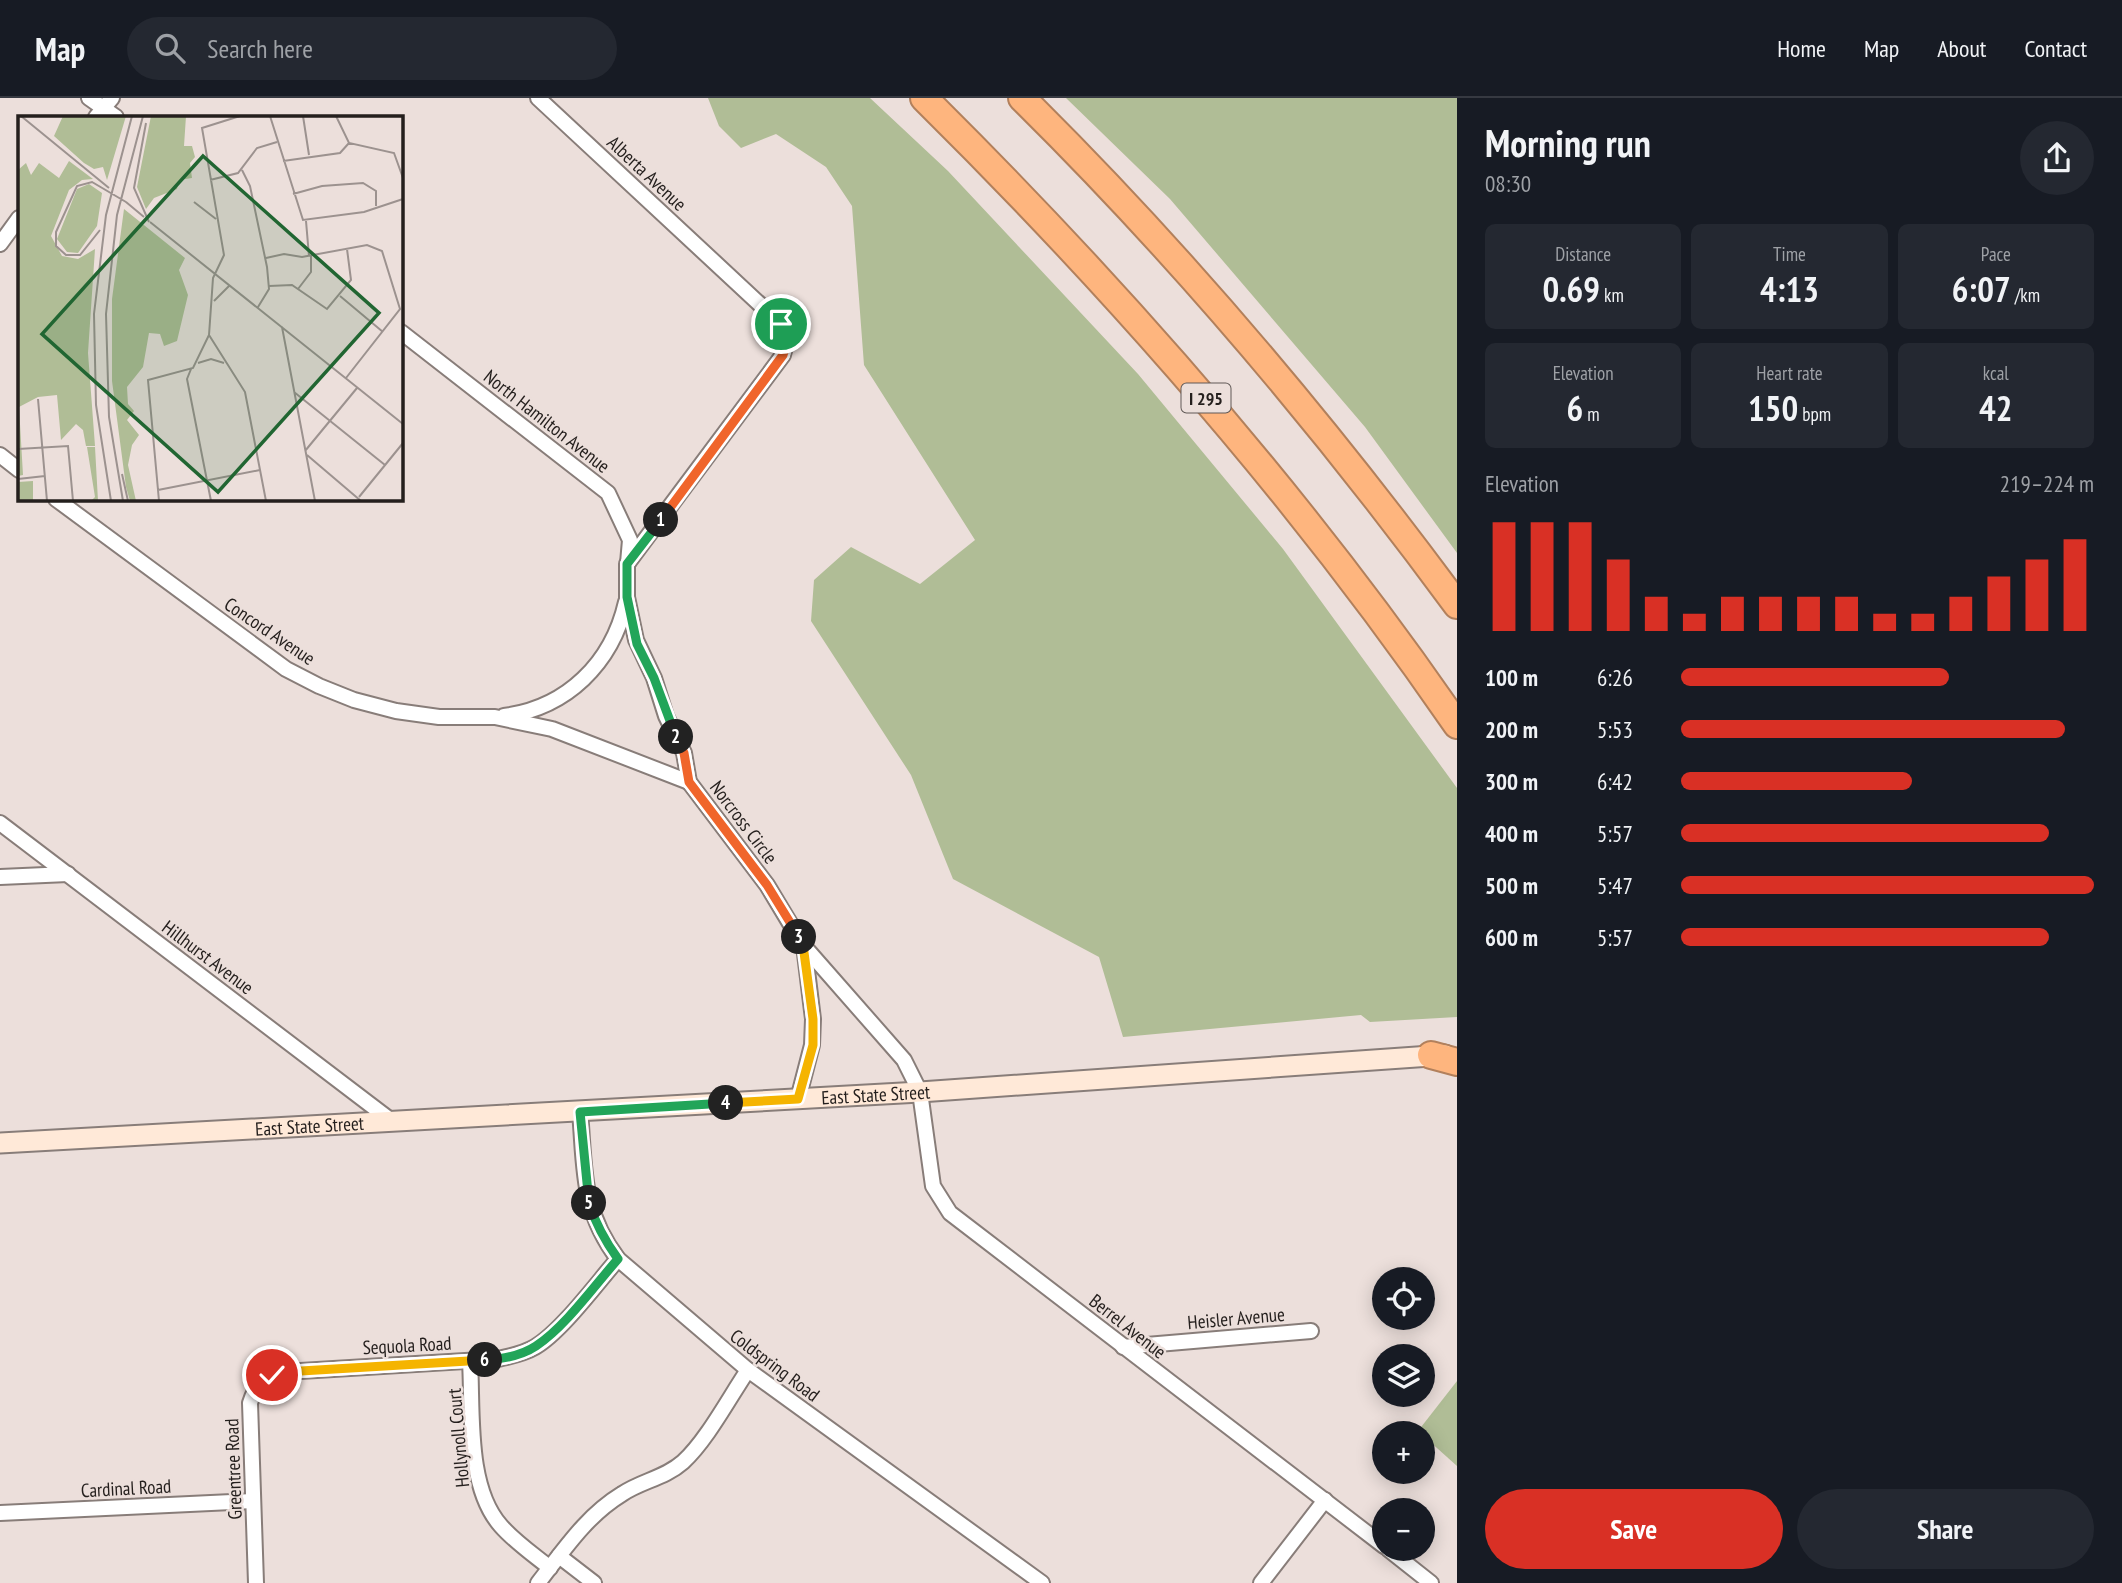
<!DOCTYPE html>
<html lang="en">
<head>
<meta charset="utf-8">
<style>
  body { margin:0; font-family:"PT Sans Narrow",sans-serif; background:#242831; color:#f1f3f6; height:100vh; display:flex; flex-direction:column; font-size:26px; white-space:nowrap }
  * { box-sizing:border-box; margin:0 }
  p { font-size:23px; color:#9ea1a6 }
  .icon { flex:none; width:38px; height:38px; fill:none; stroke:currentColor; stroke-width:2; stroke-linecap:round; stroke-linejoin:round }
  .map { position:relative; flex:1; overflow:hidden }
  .sheet { display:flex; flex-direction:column; background:#171b24; width:665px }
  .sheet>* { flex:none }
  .controls { position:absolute; left:1372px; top:1169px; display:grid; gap:14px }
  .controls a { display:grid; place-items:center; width:63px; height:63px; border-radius:50%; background:#171b24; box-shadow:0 4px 18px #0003; font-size:35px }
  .pin { position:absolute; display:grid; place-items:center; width:60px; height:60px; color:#fff; margin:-30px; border:4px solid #fff; border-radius:50%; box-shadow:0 2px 7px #0007 }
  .km { position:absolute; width:35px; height:35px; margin:-18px; border-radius:50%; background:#222; color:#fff; font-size:19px; line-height:35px; text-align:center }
  .round { display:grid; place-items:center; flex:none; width:74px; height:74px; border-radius:37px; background:#242831 }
  .head { display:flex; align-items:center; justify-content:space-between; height:119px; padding:0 28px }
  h1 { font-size:38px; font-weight:700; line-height:52px }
  .stats { display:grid; grid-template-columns:repeat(3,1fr); gap:10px; height:119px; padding:7px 28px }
  .stats div { display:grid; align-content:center; border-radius:10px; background:#242831; text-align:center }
  .stats b { font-size:35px; font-weight:700 }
  .stats small { font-size:19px; font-weight:400 }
  .stats p { font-size:19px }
  .chart { height:196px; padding:14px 28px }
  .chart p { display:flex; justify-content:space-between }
  .chart svg { width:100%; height:126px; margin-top:7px; stroke:#d93025; stroke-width:6 }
  .primary-button { display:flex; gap:14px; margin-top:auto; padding:14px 28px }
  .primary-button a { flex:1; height:80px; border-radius:42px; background:#d93025; color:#fff; font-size:28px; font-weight:700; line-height:80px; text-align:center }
  .primary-button a+a { background:#242831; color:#f1f3f6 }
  ul { padding:0 28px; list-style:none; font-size:23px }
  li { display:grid; grid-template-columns:112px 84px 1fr; align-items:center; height:52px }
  li i { height:18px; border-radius:9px; background:#d93025 }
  header { display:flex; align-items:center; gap:42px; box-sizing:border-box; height:98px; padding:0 35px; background:#171b24; border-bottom:2px solid #363941 }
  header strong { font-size:33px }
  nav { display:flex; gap:38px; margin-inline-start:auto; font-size:24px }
  .search { width:490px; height:63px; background:#242831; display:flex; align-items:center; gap:18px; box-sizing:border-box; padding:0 24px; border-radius:38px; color:#9ea1a6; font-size:26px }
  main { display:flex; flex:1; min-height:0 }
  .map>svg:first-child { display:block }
</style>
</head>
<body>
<header>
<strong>Map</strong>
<div class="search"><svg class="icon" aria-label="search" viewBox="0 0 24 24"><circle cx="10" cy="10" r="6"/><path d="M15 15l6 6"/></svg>Search here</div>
<nav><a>Home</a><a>Map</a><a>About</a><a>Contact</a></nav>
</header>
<main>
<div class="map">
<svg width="1457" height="1485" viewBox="0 0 1457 1485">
  <rect width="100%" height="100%" fill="#ecdfdb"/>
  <g fill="#b0bd96">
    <polygon points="708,0 870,0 948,73 1138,276 1283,451 1457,690 1457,919 1370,924 1361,917 1123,939 1099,859 953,781 911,677 811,523 814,482 851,449 920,486 975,442 864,267 852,108 826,69 776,36 741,50 719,28"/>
    <polygon points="1066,0 1457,0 1457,455 1365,329 1170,101"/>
    <polygon points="1457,1283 1457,1368 1418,1333"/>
  </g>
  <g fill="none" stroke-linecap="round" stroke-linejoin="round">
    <defs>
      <g id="street">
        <polyline points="89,0 116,19"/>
        <path d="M538 0 781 226C786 237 787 245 783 257L627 466V499L636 542 654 580 666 618 684 655 689 684 767 787 803 847 904 962 920 994 933 1088 950 1115 1384 1448"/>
        <polyline points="96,19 112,0"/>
        <polyline points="0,146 19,120"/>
        <polyline points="401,234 608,395 630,442 628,465"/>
        <polyline points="0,357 19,372"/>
        <polyline points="56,401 286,571 319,588 354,602 396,613 439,619 495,619 552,631 689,684"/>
        <path d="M504 618C567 610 612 565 626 504"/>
        <polyline points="0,725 393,1024"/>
        <polyline points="0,779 68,776"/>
        <polyline points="798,1001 812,947 813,921 804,848"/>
        <path d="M580 1014C585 1072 581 1112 618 1161L748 1272 1042 1485"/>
        <polyline points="1123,1249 1311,1233"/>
        <path d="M470 1263C473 1313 466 1389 501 1428 515 1444 534 1457 550 1470"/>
        <polyline points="0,1415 253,1403"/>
        <polyline points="1388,1451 1431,1485"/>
        <polyline points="559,1458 594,1485"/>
        <path d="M256 1485 250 1305C256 1286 265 1278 284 1274L498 1261C511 1258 523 1256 535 1249 561 1234 597 1185 618 1161"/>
        <path d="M538 1485C564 1452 586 1418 622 1396 641 1383 665 1380 683 1364 707 1342 729 1300 748 1272"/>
        <polyline points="1261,1485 1325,1402"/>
      </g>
      <g id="secondary">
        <path id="s1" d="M0 1045 920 994 1445 957"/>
      </g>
      <g id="highway">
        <path d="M924 0C1120 194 1301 400 1457 627"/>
        <path d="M1022 0C1181 157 1325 328 1457 507"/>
        <polyline points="1431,957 1457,964"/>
      </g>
    </defs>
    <use href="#street" stroke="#887d79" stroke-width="18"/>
    <use href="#secondary" stroke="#887d79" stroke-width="23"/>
    <use href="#highway" stroke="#b2805c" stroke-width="30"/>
    <use href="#street" stroke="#fff" stroke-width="14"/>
    <use href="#secondary" stroke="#ffe9d8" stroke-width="19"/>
    <use href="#highway" stroke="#feb57e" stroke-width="26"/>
  </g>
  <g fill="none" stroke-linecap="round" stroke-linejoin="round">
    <defs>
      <path id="split-1" d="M661 422 783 257C787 245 787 237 781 226"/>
      <polyline id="split-2" points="661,422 627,466 627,499 637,546 654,580 676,639"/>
      <polyline id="split-3" points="676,639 684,655 689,684 767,787 799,839"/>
      <polyline id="split-4" points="726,1005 798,1001 813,947 813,921 803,847 799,839"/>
      <polyline id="split-5" points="589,1105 580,1014 726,1005"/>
      <path id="split-6" d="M485 1262C503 1261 521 1258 536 1248 565 1229 595 1187 618 1161 605 1143 596 1127 589 1105"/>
      <polyline id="split-7" points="272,1277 284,1274 485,1262"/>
    </defs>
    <use href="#split-1" stroke="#fff" stroke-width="14"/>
    <use href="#split-2" stroke="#fff" stroke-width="14"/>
    <use href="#split-3" stroke="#fff" stroke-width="14"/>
    <use href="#split-4" stroke="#fff" stroke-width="14"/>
    <use href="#split-5" stroke="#fff" stroke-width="14"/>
    <use href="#split-6" stroke="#fff" stroke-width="14"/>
    <use href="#split-7" stroke="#fff" stroke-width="14"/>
    <use href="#split-1" stroke="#f0652b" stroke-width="9"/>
    <use href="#split-2" stroke="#22a559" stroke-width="9"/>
    <use href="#split-3" stroke="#f0652b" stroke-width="9"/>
    <use href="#split-4" stroke="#f5b400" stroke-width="9"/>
    <use href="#split-5" stroke="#22a559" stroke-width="9"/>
    <use href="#split-6" stroke="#22a559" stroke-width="9"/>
    <use href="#split-7" stroke="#f5b400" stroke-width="9"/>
  </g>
  <g text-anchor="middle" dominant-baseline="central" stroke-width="5" stroke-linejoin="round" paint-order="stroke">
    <rect fill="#ecdfdb" stroke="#605956" stroke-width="2" x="1181.5" y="285.5" width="49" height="29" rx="5"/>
    <g font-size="18" font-weight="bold" fill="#241f1d">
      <text x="1206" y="300">I 295</text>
    </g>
    <g font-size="19" fill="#241f1d" stroke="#ecdfdb">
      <text transform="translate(647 75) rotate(43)">Alberta Avenue</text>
      <text transform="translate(547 323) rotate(38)">North Hamilton Avenue</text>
      <text transform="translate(270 533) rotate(34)">Concord Avenue</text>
      <text transform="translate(744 724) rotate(53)">Norcross Circle</text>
      <text transform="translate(208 859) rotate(37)">Hillhurst Avenue</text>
      <text stroke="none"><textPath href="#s1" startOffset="877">East State Street</textPath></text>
      <text stroke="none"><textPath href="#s1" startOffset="310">East State Street</textPath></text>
      <text transform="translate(1236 1220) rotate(-5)">Heisler Avenue</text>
      <text transform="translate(1128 1228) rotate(38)">Berrel Avenue</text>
      <text transform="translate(407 1247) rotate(-3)">Sequola Road</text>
      <text transform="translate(775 1267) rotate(37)">Coldspring Road</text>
      <text transform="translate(458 1340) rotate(-95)">Hollynoll Court</text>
      <text transform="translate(233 1371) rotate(-92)">Greentree Road</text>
      <text transform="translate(126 1390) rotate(-3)">Cardinal Road</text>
    </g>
  </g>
  <g transform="translate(18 18)">
    <rect width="385" height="385" fill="#ecdfdb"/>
    <path d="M45 0H108L89 64 85 51 76 53 66 47 36 20ZM133 0H168L166 30H174L177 41 172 47 174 62 161 64 159 73 136 82 128 93 119 71ZM51 45 75 63 64 64 51 74 33 120 44 140 60 143 77 133 70 237 77 330H68L65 314 58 308 43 324 39 279 20 281 1 291 5 359 0 360V54L8 47 13 59 21 47 41 62ZM71 68 84 77 79 110 60 137 49 136 39 123 59 73ZM106 93 167 142 161 154 170 179 159 225 146 230 142 218 131 217 125 251 109 271 110 288 116 295 109 304 121 319 114 329 110 349 118 385H112L108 371 94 265V183ZM69 331H77L80 385H73L77 381ZM15 365V385H0V366Z" fill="#b0bd96"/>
    <path fill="none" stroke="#9c928f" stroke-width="2" d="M3 0 91 72M252 0 285 104 346 96 385 83M285 0 291 39M318 0 331 27 376 37 385 62M128 7 116 72 131 106M265 45 322 37 331 27M224 54 232 70 249 151 251 173 240 191M192 64 220 57 239 32 259 26M275 78 304 70 345 67 358 75V90M108 86 126 101M176 86 198 103M288 105 291 140M132 106 385 308M82 114 62 139H48L38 130V116L59 70 74 66 108 86M248 142 266 138 284 141 349 129 364 135 382 193 328 262M251 170 274 169 309 193 333 164 329 133M280 173 293 156V140M322 180 365 216M196 185 212 169M264 211 297 385M191 219 227 276 248 385M180 247 193 243 206 247M173 253 169 263 193 385M276 276 367 349M20 283 29 385M0 333 50 330 55 385M287 335 339 272M289 339 343 385M104 358 110 385M0 363 27 360M140 374 242 354M341 381 385 327M93 385 78 289 76 198 88 99 114 0M105 385 91 301 88 198 99 99 125 0M141 385 130 264 175 252 191 219 195 162 206 139 184 12 222 0"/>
    <path fill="#216632" fill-opacity="0.15" stroke="#216632" stroke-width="3.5" d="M185 40 361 197 200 376 24 218Z"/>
    <rect width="385" height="385" fill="none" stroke="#241f1d" stroke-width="3.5"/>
  </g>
</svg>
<div class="controls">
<a><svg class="icon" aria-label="locate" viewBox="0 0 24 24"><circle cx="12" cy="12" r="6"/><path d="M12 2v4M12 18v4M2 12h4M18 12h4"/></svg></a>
<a><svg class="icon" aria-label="layers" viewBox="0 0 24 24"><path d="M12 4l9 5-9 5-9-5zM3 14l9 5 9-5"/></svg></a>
<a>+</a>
<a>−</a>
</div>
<div class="pin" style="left:781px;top:226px;background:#1e9e55"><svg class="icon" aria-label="arrive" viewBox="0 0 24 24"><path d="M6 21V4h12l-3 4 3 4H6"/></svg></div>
<div class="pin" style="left:272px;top:1277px;background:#d93025"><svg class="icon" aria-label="check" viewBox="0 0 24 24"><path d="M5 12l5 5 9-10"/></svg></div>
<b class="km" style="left:661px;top:422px">1</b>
<b class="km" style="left:676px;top:639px">2</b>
<b class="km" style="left:799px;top:839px">3</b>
<b class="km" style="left:726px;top:1005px">4</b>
<b class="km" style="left:589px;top:1105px">5</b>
<b class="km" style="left:485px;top:1262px">6</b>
</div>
<section class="sheet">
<div class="head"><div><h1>Morning run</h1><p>08:30</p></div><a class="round"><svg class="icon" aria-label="share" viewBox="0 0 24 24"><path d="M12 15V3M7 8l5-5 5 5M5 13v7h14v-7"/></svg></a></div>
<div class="stats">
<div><p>Distance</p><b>0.69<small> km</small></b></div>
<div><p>Time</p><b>4:13</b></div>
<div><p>Pace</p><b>6:07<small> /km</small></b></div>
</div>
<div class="stats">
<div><p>Elevation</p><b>6<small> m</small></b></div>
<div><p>Heart rate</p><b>150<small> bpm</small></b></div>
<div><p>kcal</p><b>42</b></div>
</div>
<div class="chart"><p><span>Elevation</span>219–224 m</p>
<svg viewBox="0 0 160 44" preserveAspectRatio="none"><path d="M5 44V6M15 44V6M25 44V6M35 44V19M45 44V32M55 44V38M65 44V32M75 44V32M85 44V32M95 44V32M105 44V38M115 44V38M125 44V32M135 44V25M145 44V19M155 44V12"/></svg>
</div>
<ul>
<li><b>100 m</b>6:26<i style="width:65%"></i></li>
<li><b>200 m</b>5:53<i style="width:93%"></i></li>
<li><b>300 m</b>6:42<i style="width:56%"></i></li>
<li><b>400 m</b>5:57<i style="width:89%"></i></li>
<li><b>500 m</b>5:47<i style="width:100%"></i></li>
<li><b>600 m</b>5:57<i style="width:89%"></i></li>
</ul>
<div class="primary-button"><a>Save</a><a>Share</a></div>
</section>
</main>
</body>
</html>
